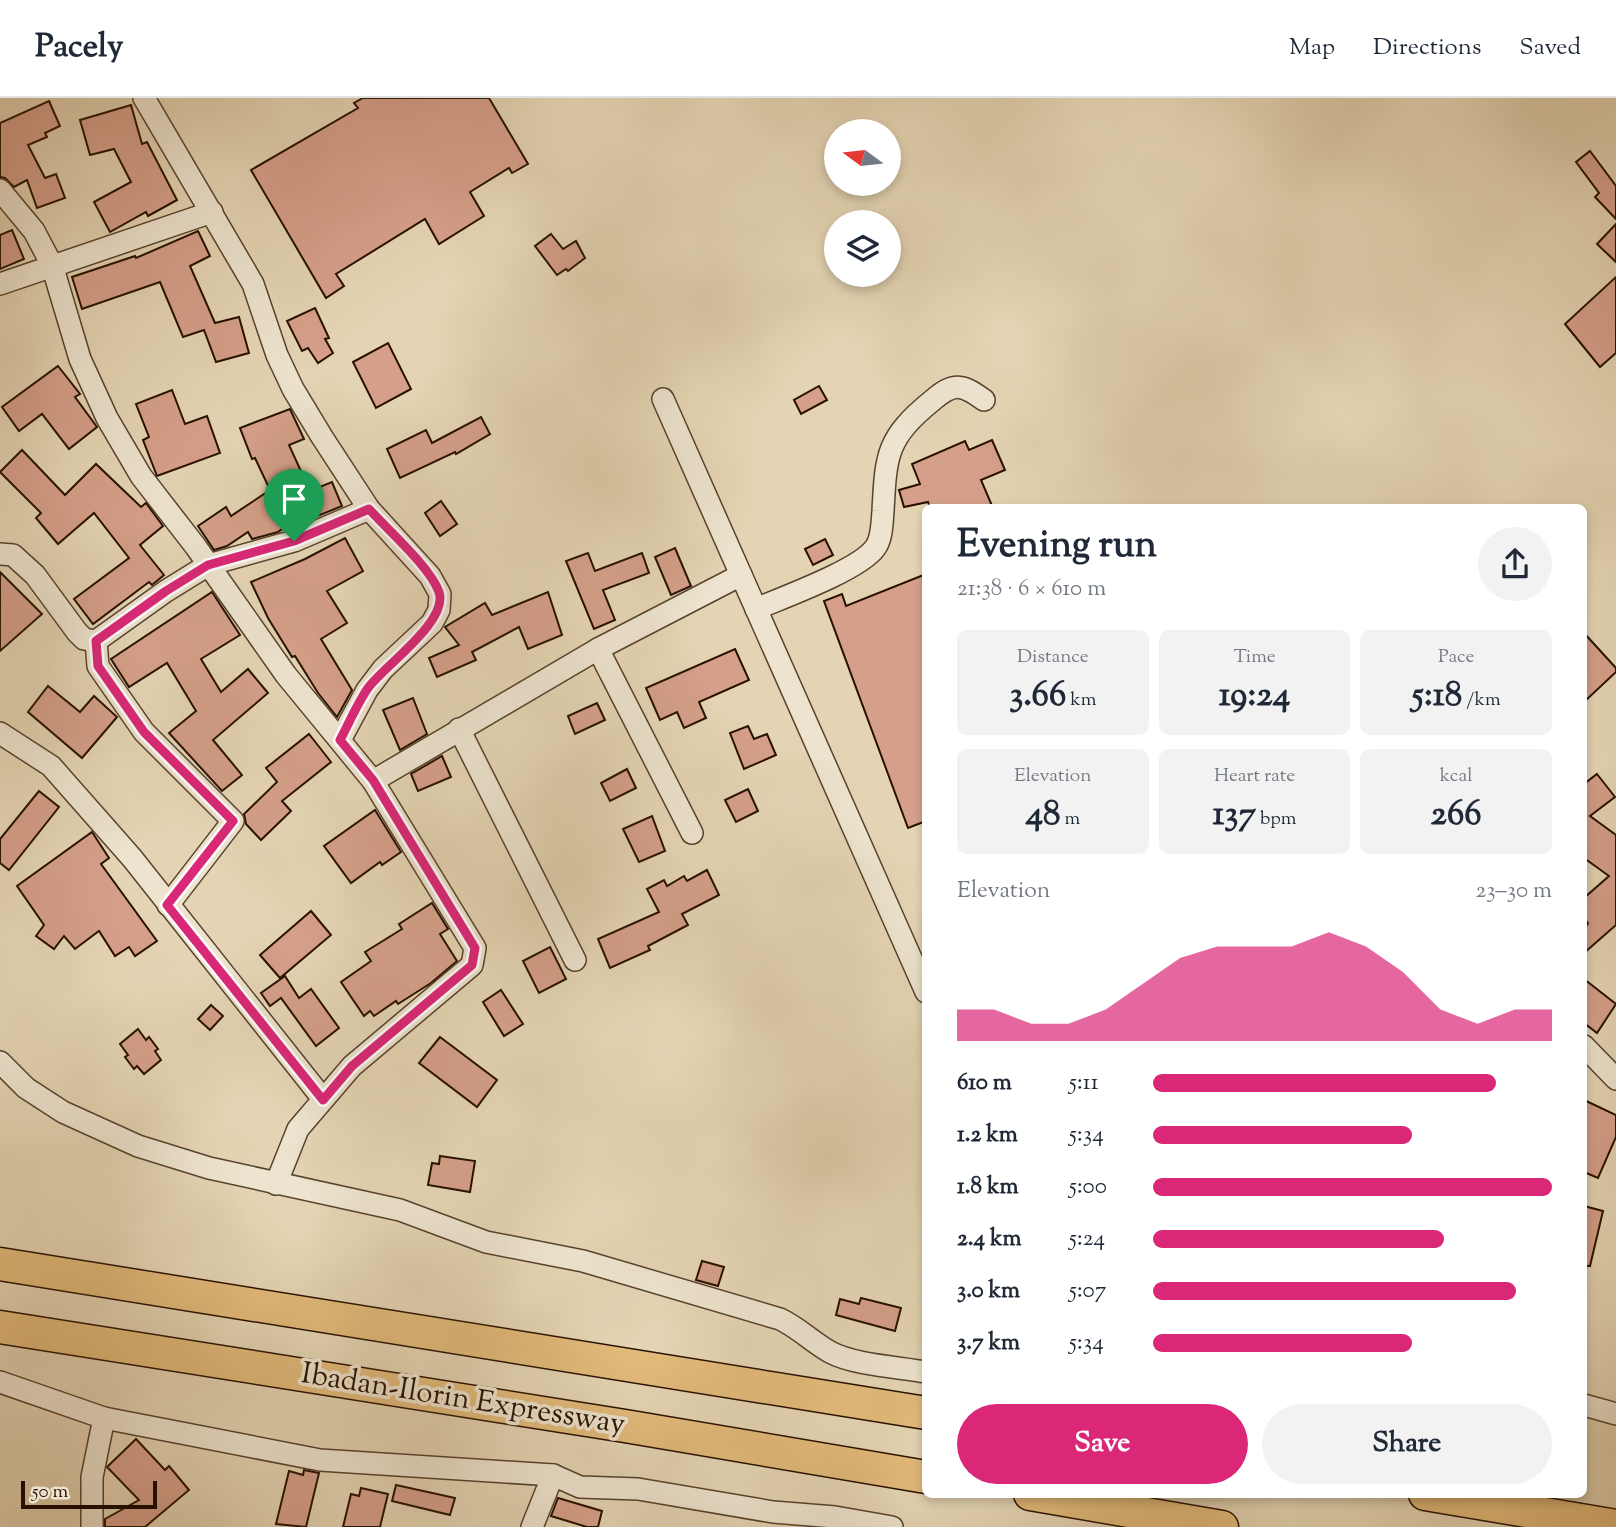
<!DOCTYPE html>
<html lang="en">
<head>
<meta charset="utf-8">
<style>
  body { margin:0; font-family:"Sorts Mill Goudy",serif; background:#f2f2f3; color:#1f2937; height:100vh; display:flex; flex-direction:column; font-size:26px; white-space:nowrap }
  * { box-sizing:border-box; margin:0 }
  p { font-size:23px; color:#747a83 }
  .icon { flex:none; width:38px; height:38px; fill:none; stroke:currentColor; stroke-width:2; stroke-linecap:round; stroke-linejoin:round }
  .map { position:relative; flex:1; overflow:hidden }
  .details { position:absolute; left:922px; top:406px; width:665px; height:994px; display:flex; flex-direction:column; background:#fff; border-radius:10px; box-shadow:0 4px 10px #0003 }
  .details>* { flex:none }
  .needle { width:46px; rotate:285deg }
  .fabs { position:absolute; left:824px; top:21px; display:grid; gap:14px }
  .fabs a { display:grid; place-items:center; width:77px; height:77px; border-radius:50%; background:#fff; box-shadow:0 4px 10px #0003; font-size:35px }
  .scale { position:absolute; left:21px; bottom:18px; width:136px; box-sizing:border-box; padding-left:7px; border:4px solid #281100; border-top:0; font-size:19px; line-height:24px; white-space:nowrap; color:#281100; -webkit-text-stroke:5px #ede3ce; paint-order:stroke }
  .pin { position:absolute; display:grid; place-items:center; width:60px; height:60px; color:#fff; margin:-72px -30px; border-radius:50% 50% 50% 0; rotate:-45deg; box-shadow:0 0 7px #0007 }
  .pin .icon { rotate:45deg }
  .round { display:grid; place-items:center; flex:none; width:74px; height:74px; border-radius:37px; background:#f2f2f3 }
  .overview { display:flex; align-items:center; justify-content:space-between; height:119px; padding:0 35px }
  h1 { font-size:38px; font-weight:800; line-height:52px }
  .metrics { display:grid; grid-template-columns:repeat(3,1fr); gap:10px; height:119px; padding:7px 35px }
  .metrics div { display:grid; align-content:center; border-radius:10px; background:#f2f2f3; text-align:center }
  .metrics b { font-size:35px; font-weight:800 }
  .metrics small { font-size:19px; font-weight:400 }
  .metrics p { font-size:19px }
  .chart { height:196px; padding:14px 35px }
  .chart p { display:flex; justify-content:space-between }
  .chart svg { width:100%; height:126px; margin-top:7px; fill:#db2777; opacity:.7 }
  .cta { display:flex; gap:14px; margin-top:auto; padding:14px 35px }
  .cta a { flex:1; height:80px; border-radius:42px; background:#db2777; color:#fff; font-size:28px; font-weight:800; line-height:80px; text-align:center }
  .cta a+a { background:#f2f2f3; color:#1f2937 }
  ul { padding:0 35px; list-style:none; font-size:23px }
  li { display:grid; grid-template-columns:112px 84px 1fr; align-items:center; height:52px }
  li i { height:18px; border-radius:9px; background:#db2777 }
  header { display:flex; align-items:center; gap:42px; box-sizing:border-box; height:98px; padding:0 35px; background:#fff; border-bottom:2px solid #e0e1e3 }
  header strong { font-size:33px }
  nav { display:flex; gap:38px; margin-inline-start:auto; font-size:24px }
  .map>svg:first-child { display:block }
</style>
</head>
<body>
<header>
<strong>Pacely</strong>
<nav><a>Map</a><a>Directions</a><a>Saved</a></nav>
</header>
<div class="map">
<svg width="1616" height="1429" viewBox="0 0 1616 1429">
  <rect width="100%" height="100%" fill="#e4d4b3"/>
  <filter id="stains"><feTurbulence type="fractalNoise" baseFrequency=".00286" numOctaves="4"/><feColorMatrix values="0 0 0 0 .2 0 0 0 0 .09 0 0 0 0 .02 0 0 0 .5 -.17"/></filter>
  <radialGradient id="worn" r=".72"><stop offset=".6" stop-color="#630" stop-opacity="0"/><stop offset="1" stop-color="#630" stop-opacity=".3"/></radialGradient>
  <g fill="#d59f89" stroke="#281100" stroke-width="2">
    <polygon points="363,0 489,0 528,66 512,75 509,70 470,94 484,118 439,146 425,121 336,176 344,188 326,200 251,72 358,10 354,5"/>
    <polygon points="49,3 60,28 45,35 47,39 28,47 45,80 56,76 65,100 37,110 27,82 14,89 5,80 0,79 0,25"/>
    <polygon points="131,7 142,46 147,44 177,102 148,118 146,114 110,134 94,104 131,84 114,51 90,57 80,22"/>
    <polygon points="1590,53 1616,88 1616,121 1595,99 1599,95 1576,64"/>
    <polygon points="1616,126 1616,164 1597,146"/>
    <polygon points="12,132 24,161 0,171 0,137"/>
    <polygon points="198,133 210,158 190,168 215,225 239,219 249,255 216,264 204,232 183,239 160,184 82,211 72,179 135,158 136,160"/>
    <polygon points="551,136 563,151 576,143 585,160 568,173 566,171 557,177 535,148"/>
    <polygon points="1616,179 1616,255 1600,269 1565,226"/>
    <polygon points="315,210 329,240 325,241 333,255 318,265 308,250 302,253 287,223"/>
    <polygon points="388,245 411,291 376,310 353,264"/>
    <polygon points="58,268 80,296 75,299 97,329 69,351 42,316 19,333 2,309"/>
    <polygon points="819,288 827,302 801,316 794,302"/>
    <polygon points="172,292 185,326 207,318 220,355 157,378 143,342 149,339 136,306"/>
    <polygon points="290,311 304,341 289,347 310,393 332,384 342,408 293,428 292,424 278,434 252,441 248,434 227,448 214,452 198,428 226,409 231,418 270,392 255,360 252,361 240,330"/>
    <polygon points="481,319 490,336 456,356 455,354 400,380 387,351 426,332 432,345"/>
    <polygon points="992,342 1005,372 981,382 993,410 930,410 928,404 904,409 899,392 920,386 912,366 965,343 969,352"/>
    <polygon points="22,352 65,397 96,366 141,409 146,405 163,428 140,447 164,477 152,487 149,484 93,526 74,501 129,460 94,415 58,446 36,420 41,415 0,374"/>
    <polygon points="441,403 457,426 440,438 425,415"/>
    <polygon points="345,440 363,473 327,493 347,525 321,541 352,592 337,619 318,595 295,558 292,559 268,520 251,484 305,461"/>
    <polygon points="825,441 833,457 813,467 805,451"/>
    <polygon points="675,450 691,488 671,497 655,459"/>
    <polygon points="588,455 595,473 642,455 649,475 603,492 615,522 594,531 566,463"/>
    <polygon points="0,474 42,516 0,553"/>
    <polygon points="926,476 926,723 908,730 824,503 842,496 846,508"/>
    <polygon points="212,494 240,537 201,561 221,594 248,571 268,595 213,642 242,677 222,693 169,635 196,613 167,565 129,589 111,561"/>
    <polygon points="548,494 562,537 528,551 519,529 472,554 476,562 437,579 429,560 459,547 445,529 485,505 492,517"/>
    <polygon points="1584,535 1616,570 1616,574 1584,604"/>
    <polygon points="735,551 749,582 699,604 706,620 684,630 677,614 660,622 646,590"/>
    <polygon points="48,588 80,614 94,598 117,619 82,660 28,614"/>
    <polygon points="413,600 427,636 400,652 383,612"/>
    <polygon points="597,605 605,622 575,636 568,618"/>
    <polygon points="748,628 754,641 767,636 776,657 744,671 730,635"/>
    <polygon points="309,636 331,664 282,703 291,713 261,742 246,726 244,716 277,684 266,670"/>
    <polygon points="442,658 451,679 418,693 411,676"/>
    <polygon points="627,671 636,690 610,703 601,685"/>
    <polygon points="1597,676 1615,699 1590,718 1616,737 1616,827 1584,855 1584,832 1588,825 1584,820 1584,800 1609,778 1584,760 1584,686"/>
    <polygon points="748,691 758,713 736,724 725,702"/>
    <polygon points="39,693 59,709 9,772 0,765 0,741"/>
    <polygon points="375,712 401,754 382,767 380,764 351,785 324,748"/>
    <polygon points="652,718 665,753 639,764 623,731"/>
    <polygon points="92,734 109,760 101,766 157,843 135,858 129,849 115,858 99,833 75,851 64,838 54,851 36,838 44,827 17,788"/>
    <polygon points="707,772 719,797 682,816 688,827 648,848 650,852 610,870 598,841 659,814 647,791 664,782 667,788 684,778 687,783"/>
    <polygon points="432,805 448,831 440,836 457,863 431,885 398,906 396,903 374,918 370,913 364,918 341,884 371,863 365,854 402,831 399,826"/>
    <polygon points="311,813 331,837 280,880 260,857"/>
    <polygon points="550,849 566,881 539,895 523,863"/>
    <polygon points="285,878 299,900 311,891 339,930 316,948 281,900 270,908 261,895"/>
    <polygon points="1584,881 1616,906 1597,935 1584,925"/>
    <polygon points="501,892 523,926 504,938 483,904"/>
    <polygon points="211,907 223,918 210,932 198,921"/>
    <polygon points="138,931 146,942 149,939 158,951 155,953 161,962 144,976 137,968 134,971 125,959 128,957 120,946"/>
    <polygon points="440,939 497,982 477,1009 419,965"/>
    <polygon points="1584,1002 1616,1017 1616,1039 1598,1080 1584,1074"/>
    <polygon points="440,1058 475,1063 470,1094 428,1087 432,1065 439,1066"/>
    <polygon points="1584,1108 1603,1113 1590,1168 1584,1168"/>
    <polygon points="702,1163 724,1169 718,1188 696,1182"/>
    <polygon points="861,1200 901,1210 895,1233 836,1217 840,1201 859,1206"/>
    <polygon points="136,1341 165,1372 169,1368 189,1392 145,1429 105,1429 105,1421 139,1402 107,1369"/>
    <polygon points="304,1372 319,1375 306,1429 276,1426 289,1373 303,1377"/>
    <polygon points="396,1387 455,1400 450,1417 392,1403"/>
    <polygon points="361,1390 388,1396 380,1429 343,1429 351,1396 359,1398"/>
    <polygon points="558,1400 602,1413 598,1429 587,1429 551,1418"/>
  </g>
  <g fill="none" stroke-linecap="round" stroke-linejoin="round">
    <defs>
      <g id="minor">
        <polyline points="144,0 253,186 277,257 293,291 322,339 369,411 430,478 440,496 439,512 432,525 383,571 367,592 340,642"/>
        <polyline points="0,92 34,133 52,167 80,261 107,320 141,378 196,449 286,577 373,683 475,850 472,867 352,968 298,1031 276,1086"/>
        <polyline points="0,186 212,114"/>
        <polyline points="663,301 926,894"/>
        <polyline points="0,456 13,457 35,477 77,534 84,541 96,543 166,493 208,467 294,443 369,411"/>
        <path d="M756 511C784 499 859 472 875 450 882 441 882 425 883 413 886 357 886 340 933 302 954 284 962 286 984 302"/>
        <polyline points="96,543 98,568 144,634 233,723 168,807"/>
        <polyline points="598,551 692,735"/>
        <polyline points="459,631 575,862"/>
        <polyline points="0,635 51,668 132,760 323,1001"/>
        <polyline points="373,683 598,551 741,477"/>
        <polyline points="1584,948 1616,981"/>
        <path d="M0 964 26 990 63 1014 138 1048 209 1070 400 1112 486 1144 583 1163 780 1221C799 1230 812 1244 830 1254 854 1267 898 1269 926 1274"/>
        <polyline points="0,1284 104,1320 92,1379 92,1429"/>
        <polyline points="1584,1307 1616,1316"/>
        <polyline points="104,1320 320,1362 553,1377 580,1389 638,1391 773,1414 835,1419 892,1429"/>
        <polyline points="532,1429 553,1377"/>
      </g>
      <g id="highway">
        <polyline points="0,1166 926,1315"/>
        <polyline points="0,1229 625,1328 926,1379"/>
        <polyline points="1030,1396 1222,1429"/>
        <polyline points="1425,1396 1616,1428"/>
      </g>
    </defs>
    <use href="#minor" stroke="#57422d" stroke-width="24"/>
    <use href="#highway" stroke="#281100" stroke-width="35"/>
    <use href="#minor" stroke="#ede3ce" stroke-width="21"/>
    <use href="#highway" stroke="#e2ba7a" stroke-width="32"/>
  </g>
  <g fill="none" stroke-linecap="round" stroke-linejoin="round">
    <defs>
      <path id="route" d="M369 411C388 432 430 469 439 494 449 523 385 567 368 590 357 606 349 625 340 642L373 682 475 850 472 867 352 968 323 1002 167 807 233 723 144 634 98 568 96 543 166 493 208 467 294 443Z"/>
    </defs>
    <use href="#route" stroke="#fff" stroke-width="14"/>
    <use href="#route" stroke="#db2777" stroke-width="9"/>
  </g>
  <g text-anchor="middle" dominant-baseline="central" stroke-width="7" stroke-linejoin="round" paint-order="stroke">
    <g font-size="30" fill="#281100" stroke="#ede3ce">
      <text transform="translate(463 1302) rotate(9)">Ibadan-Ilorin Expressway</text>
    </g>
  </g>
  <rect width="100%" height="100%" filter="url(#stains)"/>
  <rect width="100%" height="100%" fill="url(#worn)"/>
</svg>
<div class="fabs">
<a><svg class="needle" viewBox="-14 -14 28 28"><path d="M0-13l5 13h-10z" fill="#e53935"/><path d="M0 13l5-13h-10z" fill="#747a83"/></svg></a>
<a><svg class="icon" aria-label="layers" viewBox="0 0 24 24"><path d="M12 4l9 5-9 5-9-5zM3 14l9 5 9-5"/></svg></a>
</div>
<div class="scale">50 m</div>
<div class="pin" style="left:294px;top:443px;background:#1e9e55"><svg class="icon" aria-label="arrive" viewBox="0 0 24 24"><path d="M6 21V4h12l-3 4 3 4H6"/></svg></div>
<section class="details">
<div class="overview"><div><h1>Evening run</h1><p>21:38 · 6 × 610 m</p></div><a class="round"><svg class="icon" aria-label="share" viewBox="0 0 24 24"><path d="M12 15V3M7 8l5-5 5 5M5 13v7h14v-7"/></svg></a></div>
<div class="metrics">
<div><p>Distance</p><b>3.66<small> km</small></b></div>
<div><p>Time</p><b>19:24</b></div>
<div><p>Pace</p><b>5:18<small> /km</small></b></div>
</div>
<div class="metrics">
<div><p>Elevation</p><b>48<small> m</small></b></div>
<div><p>Heart rate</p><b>137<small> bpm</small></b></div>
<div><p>kcal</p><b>266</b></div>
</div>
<div class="chart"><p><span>Elevation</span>23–30 m</p>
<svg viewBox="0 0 160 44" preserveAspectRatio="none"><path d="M0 44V33L10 33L20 38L30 38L40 33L50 24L60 15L70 11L80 11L90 11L100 6L110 11L120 20L130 33L140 38L150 33L160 33V44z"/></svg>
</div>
<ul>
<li><b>610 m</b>5:11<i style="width:86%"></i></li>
<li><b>1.2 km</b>5:34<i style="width:65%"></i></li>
<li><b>1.8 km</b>5:00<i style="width:100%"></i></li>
<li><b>2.4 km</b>5:24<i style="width:73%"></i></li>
<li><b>3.0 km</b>5:07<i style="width:91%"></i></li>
<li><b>3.7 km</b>5:34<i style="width:65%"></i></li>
</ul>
<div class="cta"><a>Save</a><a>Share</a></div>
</section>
</div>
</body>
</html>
